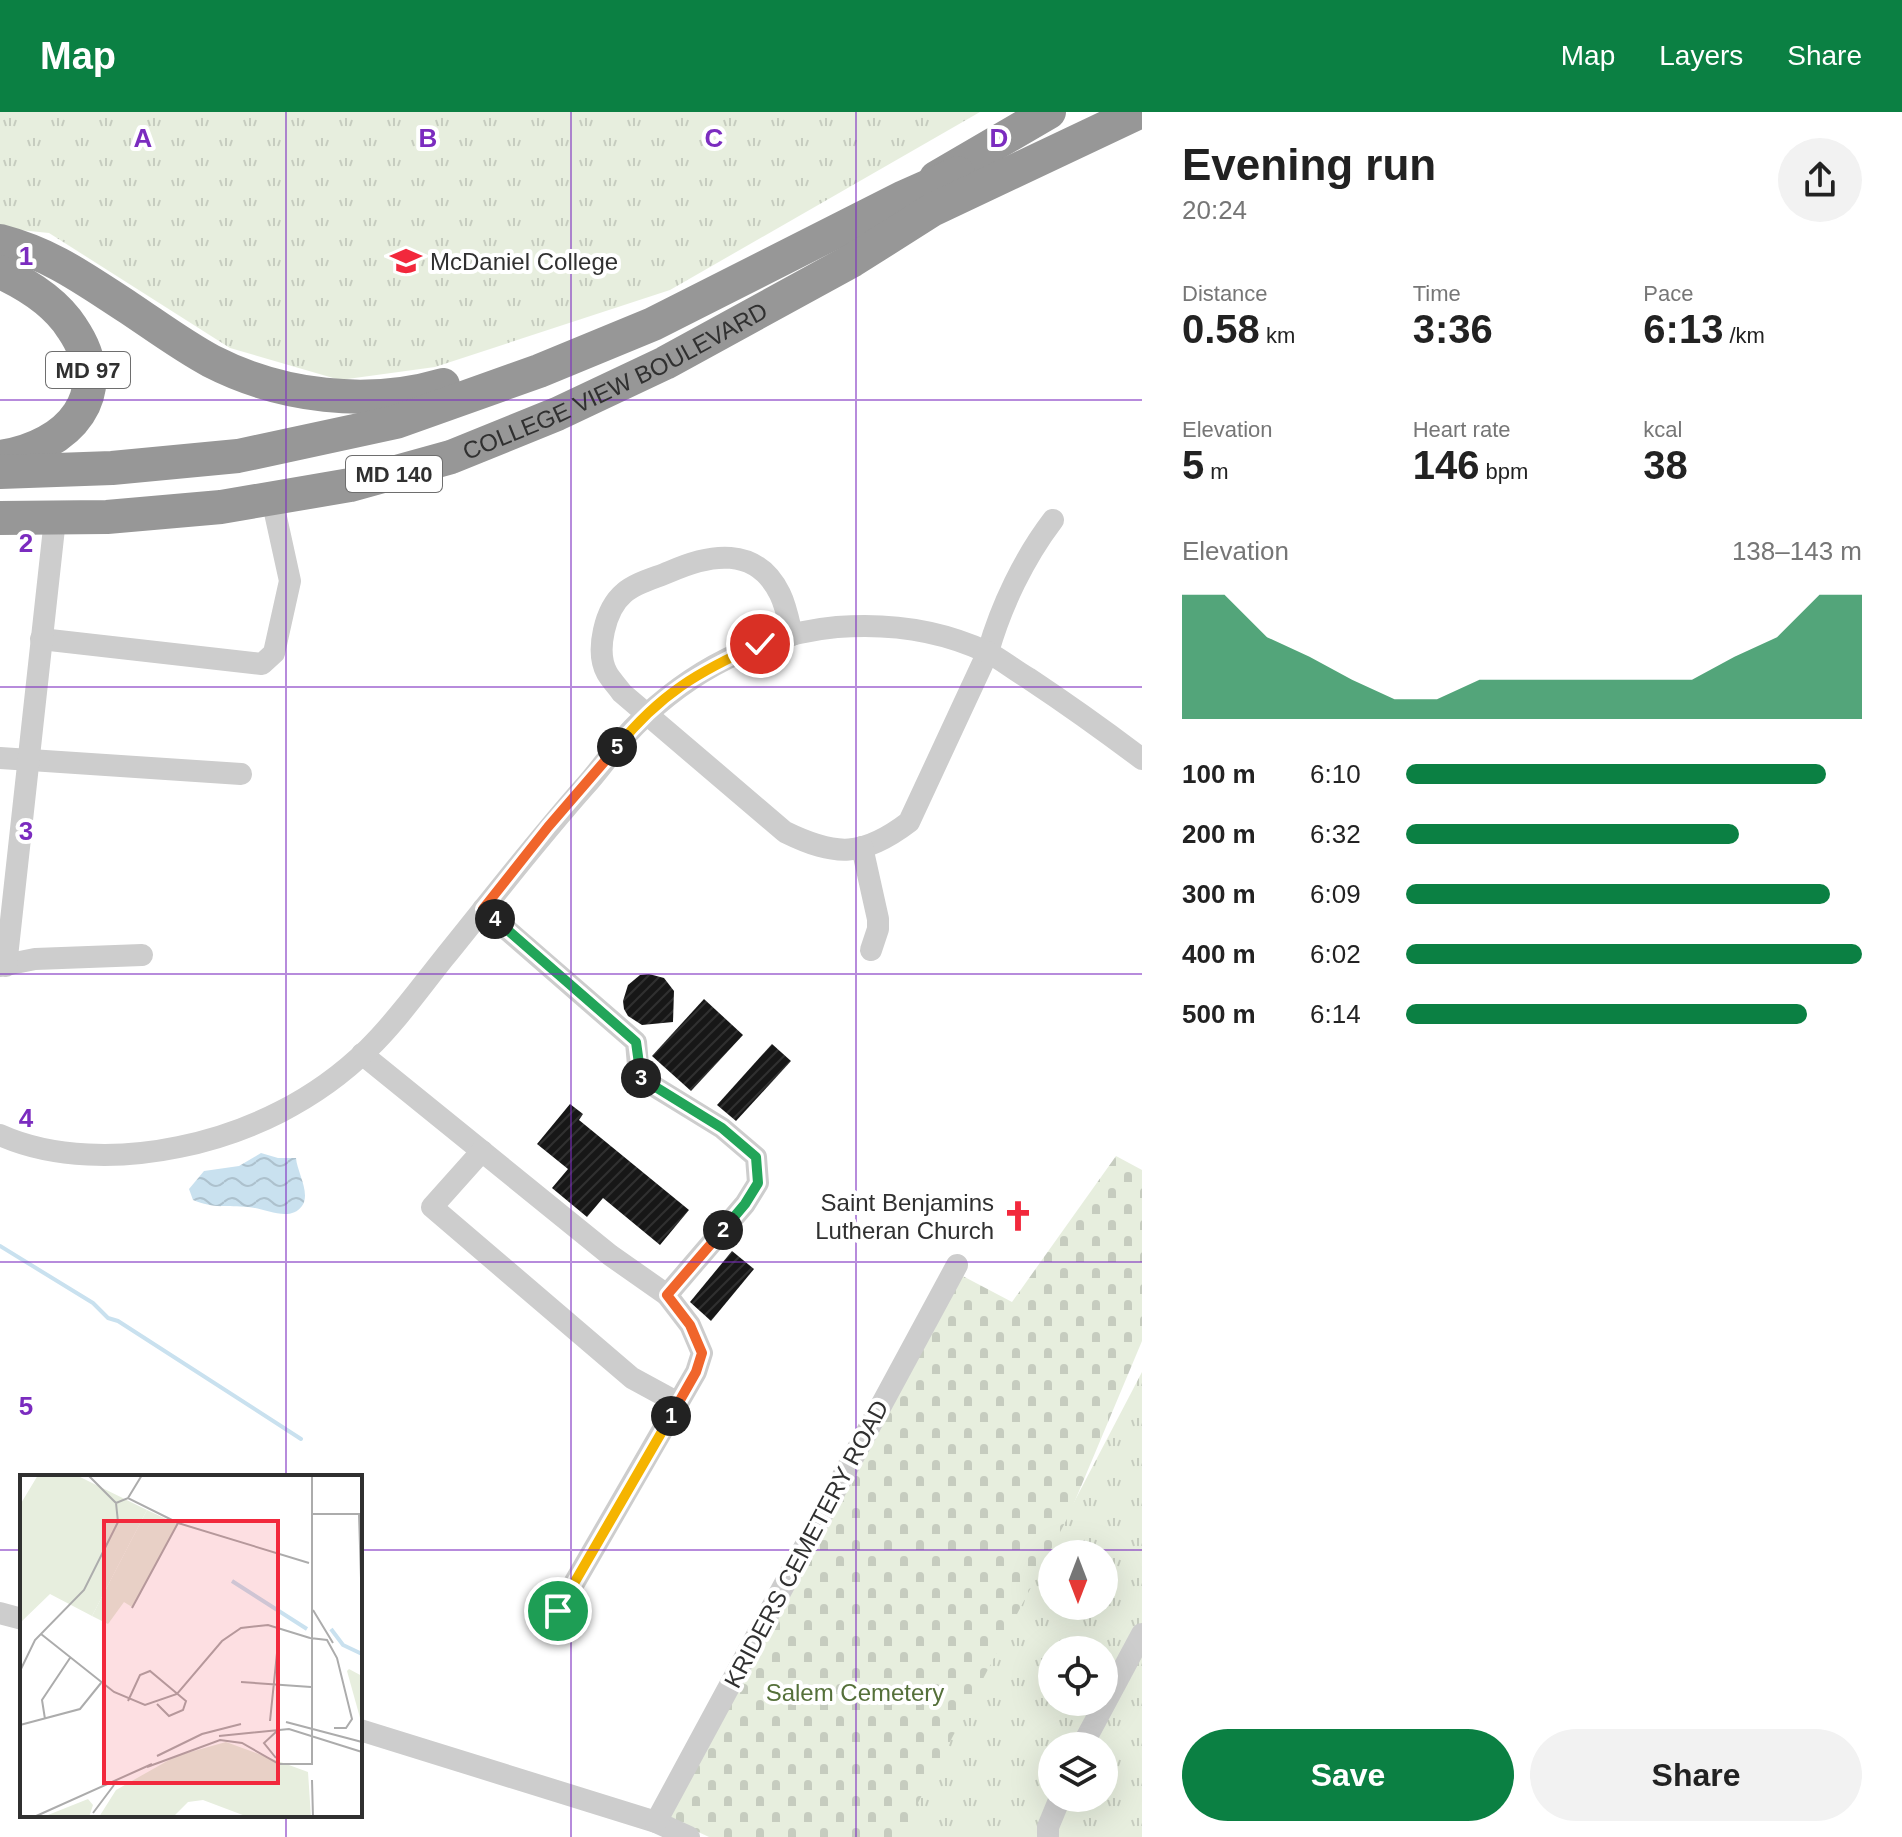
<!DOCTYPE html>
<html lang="en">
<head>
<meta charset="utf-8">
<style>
  body { margin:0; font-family:Arial,sans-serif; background:#f2f2f2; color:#222; height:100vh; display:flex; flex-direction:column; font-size:30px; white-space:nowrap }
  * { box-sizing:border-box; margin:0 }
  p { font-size:26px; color:#767676 }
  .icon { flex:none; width:44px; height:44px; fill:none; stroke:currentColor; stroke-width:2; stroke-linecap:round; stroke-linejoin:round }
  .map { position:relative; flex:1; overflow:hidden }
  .details { display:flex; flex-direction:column; background:#fff; width:760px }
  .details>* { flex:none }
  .needle { width:52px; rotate:180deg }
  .tools { position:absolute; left:1038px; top:1428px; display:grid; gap:16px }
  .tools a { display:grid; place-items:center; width:80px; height:80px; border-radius:50%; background:#fff; box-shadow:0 8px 32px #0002; font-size:40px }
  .pin { position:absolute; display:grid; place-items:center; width:68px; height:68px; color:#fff; margin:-34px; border:4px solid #fff; border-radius:50%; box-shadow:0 2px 8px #0007 }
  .km { position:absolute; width:40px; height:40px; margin:-20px; border-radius:50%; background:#222; color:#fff; font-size:22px; line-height:40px; text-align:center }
  .round { display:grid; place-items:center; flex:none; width:84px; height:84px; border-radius:42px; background:#f2f2f2 }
  .summary { display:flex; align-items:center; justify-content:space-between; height:136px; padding:0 40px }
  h1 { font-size:44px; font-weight:600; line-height:60px }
  .figures { display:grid; grid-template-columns:repeat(3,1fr); gap:12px; height:136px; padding:8px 40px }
  .figures div { display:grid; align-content:center }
  .figures b { font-size:40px; font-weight:600 }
  .figures small { font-size:22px; font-weight:400 }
  .figures p { font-size:22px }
  .chart { height:224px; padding:16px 40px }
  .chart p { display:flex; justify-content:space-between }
  .chart svg { width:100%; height:144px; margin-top:8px; fill:#0b8043; opacity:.7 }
  .button { display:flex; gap:16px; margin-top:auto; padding:16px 40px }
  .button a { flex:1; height:92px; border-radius:48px; background:#0b8043; color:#fff; font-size:32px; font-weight:600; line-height:92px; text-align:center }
  .button a+a { background:#f2f2f2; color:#222 }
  ul { padding:0 40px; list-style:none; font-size:26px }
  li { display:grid; grid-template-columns:128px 96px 1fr; align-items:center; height:60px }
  li i { height:20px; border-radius:10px; background:#0b8043 }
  header { display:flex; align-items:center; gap:48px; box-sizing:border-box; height:112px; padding:0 40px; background:#0b8043; color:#fff }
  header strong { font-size:38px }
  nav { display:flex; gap:44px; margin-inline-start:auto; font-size:28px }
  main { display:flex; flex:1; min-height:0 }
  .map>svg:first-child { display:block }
</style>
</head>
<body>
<header>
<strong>Map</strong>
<nav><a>Map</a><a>Layers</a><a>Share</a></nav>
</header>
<main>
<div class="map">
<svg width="1142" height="1725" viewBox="0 0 1142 1725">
  <defs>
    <pattern id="grass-tufts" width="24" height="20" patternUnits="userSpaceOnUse" patternTransform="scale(2)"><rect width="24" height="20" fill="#e7eede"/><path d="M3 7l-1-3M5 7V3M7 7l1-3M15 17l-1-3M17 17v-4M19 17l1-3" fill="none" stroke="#c6ccbf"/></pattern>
    <pattern id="cemetery-stones" width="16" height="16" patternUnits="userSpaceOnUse" patternTransform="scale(2)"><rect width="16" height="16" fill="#e7eede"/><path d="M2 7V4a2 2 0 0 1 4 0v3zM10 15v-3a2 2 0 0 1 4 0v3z" fill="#c6ccbf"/></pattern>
    <pattern id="water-waves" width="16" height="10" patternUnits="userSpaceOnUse" patternTransform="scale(2)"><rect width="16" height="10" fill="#c9e1ef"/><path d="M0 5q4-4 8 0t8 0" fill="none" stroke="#adc1cd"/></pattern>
    <pattern id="building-hatch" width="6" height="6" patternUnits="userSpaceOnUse" patternTransform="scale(2)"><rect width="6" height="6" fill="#171717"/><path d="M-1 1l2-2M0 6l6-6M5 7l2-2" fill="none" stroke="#303030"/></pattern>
  </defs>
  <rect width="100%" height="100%" fill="#fff"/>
  <g fill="url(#grass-tufts)" fill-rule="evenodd">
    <polygon points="0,0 980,0 670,178 435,255 340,268 230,236 49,121 0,116"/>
    <path d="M1142 1260V1725H899ZM1052 1442H1104V1494H1052ZM1052 1538H1104V1590H1052ZM1052 1634H1104V1686H1052Z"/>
  </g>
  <polygon fill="url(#cemetery-stones)" points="1116,1044 1142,1058 1142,1229 1069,1403 900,1725 709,1725 666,1705 957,1161 1012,1190"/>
  <path fill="url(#water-waves)" d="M261 1041 278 1046H296C297 1060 311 1081 302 1094 290 1111 264 1096 248 1095 227 1093 214 1097 193 1088L189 1077 204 1059 239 1054Z"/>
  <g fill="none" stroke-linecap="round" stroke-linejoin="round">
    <polyline stroke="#c9e1ef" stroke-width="4" points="0,1134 93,1191 108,1206 118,1209 301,1327"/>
  </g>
  <g fill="url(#building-hatch)">
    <polygon points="649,862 664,866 674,879 673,910 642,913 628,904 624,897 623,889 628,873 640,863"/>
    <polygon points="704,887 743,923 691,979 652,944"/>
    <polygon points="772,932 791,949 736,1009 717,993"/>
    <polygon points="570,992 583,1002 579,1008 689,1098 660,1133 603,1086 587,1105 552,1076 568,1057 537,1032"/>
    <polygon points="732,1139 754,1157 711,1209 690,1190"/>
  </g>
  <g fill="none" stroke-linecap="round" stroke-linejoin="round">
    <g stroke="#cdcdcd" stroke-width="22">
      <path d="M792 523C789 510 786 494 780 482 756 433 709 442 669 460 655 466 635 471 624 481 605 497 595 539 607 561 611 568 617 574 622 581L785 720C836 745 863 745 909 710L988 540C1001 494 1024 446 1053 408"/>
      <polyline points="41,527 262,552 274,541 290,469 272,387"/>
      <polyline points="0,646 241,662"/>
      <polyline points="862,735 878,807 878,817 871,838"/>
      <polyline points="0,854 35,847 142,843"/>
      <polyline points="6,854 55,407"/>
      <polyline points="362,942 610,1143 667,1183 745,1092 758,1071 756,1045 722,1016 639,965 636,930 483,797"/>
      <path d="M0 1023C53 1047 122 1047 179 1035 249 1021 316 988 368 937 396 910 420 876 444 846 491 788 536 729 586 673 603 654 617 632 635 614 689 559 760 522 837 515 888 511 940 518 987 540 1001 547 1014 558 1028 566 1067 592 1105 619 1142 647"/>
      <polyline points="482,1039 432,1095 632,1266 678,1291"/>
      <polyline points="558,1499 696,1260 702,1241 690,1213 667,1183"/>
      <polyline points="0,1501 22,1507"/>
      <polyline points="360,1618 656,1710 689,1725"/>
      <polyline points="1082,1634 1142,1522"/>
      <polyline points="656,1710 957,1153"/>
      <polyline points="1048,1725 1048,1715 1060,1686"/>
    </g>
    <g stroke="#979797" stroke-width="34">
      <polyline points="936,66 1049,0"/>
      <path d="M0 129C53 143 84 167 129 196 156 214 183 234 211 249 281 285 368 295 443 273"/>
      <path d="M0 160C26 172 56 191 72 216 117 282 69 335 0 345"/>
      <polyline points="0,360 112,356 238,344 396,310 539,259 653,212 904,85 958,61"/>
      <path id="s1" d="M0 406 107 405 221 395 350 373 451 345 557 302 665 251 853 148 932 98 1139 0"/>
    </g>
  </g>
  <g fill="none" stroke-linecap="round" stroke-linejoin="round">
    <defs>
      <polyline id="split-1" points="558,1499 671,1304"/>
      <polyline id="split-2" points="671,1304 696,1260 702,1241 690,1213 667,1183 723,1118"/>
      <polyline id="split-3" points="641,966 722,1016 756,1045 758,1071 745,1092 723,1118"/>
      <polyline id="split-4" points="495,807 636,930 641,966"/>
      <polyline id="split-5" points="495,807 483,797 548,715 617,635"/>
      <path id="split-6" d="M617 635C660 582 699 559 760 532"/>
    </defs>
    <use href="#split-1" stroke="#fff" stroke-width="16"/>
    <use href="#split-2" stroke="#fff" stroke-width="16"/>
    <use href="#split-3" stroke="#fff" stroke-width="16"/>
    <use href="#split-4" stroke="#fff" stroke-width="16"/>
    <use href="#split-5" stroke="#fff" stroke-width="16"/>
    <use href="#split-6" stroke="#fff" stroke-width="16"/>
    <use href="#split-1" stroke="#f5b400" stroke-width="10"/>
    <use href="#split-2" stroke="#f0652b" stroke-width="10"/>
    <use href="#split-3" stroke="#22a559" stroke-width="10"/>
    <use href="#split-4" stroke="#22a559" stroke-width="10"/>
    <use href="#split-5" stroke="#f0652b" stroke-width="10"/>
    <use href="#split-6" stroke="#f5b400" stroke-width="10"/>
  </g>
  <path fill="none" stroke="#7b2cbf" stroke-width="2" stroke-opacity="0.55" d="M286 0V1365M571 0V1725M856 0V1725M0 288H1142M0 575H1142M0 862H1142M0 1150H1142M0 1438H22M360 1438H1142M286 1703V1725"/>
  <defs>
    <symbol id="university-bare" viewBox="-9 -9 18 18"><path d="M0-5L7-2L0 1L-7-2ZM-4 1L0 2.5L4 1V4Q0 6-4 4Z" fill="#f2283c" stroke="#fff" stroke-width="2.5" paint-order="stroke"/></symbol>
    <symbol id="church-bare" viewBox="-9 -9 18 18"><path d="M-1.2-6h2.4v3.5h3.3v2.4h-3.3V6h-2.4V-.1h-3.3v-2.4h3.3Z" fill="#f2283c" stroke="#fff" stroke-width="2.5" paint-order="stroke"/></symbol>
  </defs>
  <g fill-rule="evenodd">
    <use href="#university-bare" x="384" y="127" width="44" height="44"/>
    <use href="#church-bare" x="996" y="1082" width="44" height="44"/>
  </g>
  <g text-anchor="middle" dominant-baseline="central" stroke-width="8" stroke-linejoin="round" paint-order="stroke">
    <g fill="#fff" stroke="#6e6e6e" stroke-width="2">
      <rect x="46" y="240" width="84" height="36" rx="6"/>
      <rect x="346" y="344" width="96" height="36" rx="6"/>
    </g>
    <g font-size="22" font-weight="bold" fill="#303030">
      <text x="88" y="258">MD 97</text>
      <text x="394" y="362">MD 140</text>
    </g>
    <g font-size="24" fill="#303030" stroke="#fff" text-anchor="start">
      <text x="430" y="149">McDaniel College</text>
      <text x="994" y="1090" text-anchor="end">Saint Benjamins<tspan x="994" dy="28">Lutheran Church</tspan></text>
    </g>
    <g font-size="24" fill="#303030" stroke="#fff">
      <text stroke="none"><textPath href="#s1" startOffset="638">COLLEGE VIEW BOULEVARD</textPath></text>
      <text transform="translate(806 1432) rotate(-62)">KRIDERS CEMETERY ROAD</text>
    </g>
    <g font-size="24" fill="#55703a" stroke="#fff">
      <text x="855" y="1580">Salem Cemetery</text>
    </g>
  </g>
  <g transform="translate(20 1363)">
    <rect width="342" height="342" fill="#fff"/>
    <path d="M18 0H56L127 35 72 141 30 119 0 148V30ZM206 267 288 297 291 342H228L183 325 168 327 153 342H79L96 315 156 281ZM68 324 73 330 69 342H23Z" fill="#e7eede"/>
    <path d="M329 194 342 201V250L327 196Z" fill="#e7eede"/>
    <path d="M127 35 157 49 112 132 104 127 88 149 72 141Z" fill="#e7eede"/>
    <path fill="none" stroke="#c9e1ef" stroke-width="4" d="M212 106 287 154M311 154 323 170 342 179"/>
    <path fill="none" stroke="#acacac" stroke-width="2" d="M68 0 96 28 108 23 158 48 289 88M108 23 122 0M291 39H339L342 135M112 133 158 48M293 135 313 168M21 159 94 217 125 230 157 219 202 166 221 153 248 150 290 163M290 163 307 165 317 183 332 244 326 253H314M0 196 15 165 64 115 98 47 96 28M221 207 291 212M108 226 120 200 130 196 166 226 163 235 149 241 137 229M25 244 22 225 50 183M250 246 257 178M266 247 342 267M0 250 60 234 81 208M199 261 269 254 342 277M137 281 182 259 221 249M256 283 244 268 257 256M127 292 200 265 222 268 259 289H292V0M292 305 293 342M73 338 94 310M14 342 132 289"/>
    <path fill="#f2283c" fill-opacity="0.15" stroke="#f2283c" stroke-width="4" d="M84 46H258V308H84Z"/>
    <rect width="342" height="342" fill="none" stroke="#303030" stroke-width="4"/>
  </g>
  <g font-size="26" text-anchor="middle" font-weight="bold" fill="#7b2cbf" stroke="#fff" stroke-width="8" stroke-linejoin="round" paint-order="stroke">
    <text x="143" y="35">A</text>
    <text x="428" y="35">B</text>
    <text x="714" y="35">C</text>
    <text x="999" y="35">D</text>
    <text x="26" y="153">1</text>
    <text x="26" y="440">2</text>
    <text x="26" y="728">3</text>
    <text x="26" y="1015">4</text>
    <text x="26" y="1303">5</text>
  </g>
</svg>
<div class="tools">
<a><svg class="needle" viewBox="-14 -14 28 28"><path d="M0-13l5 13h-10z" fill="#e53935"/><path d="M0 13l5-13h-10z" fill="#767676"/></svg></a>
<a><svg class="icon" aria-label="locate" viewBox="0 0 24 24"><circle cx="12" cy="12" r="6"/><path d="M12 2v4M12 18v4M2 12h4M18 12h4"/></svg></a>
<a><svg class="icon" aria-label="layers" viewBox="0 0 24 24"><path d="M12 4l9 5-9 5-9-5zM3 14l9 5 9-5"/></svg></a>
</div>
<div class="pin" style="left:558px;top:1499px;background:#1e9e55"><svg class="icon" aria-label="arrive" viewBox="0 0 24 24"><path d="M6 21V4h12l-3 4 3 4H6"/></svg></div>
<div class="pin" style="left:760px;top:532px;background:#d93025"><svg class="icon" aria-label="check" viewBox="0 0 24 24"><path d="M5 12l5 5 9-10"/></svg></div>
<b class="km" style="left:671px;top:1304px">1</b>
<b class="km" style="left:723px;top:1118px">2</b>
<b class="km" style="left:641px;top:966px">3</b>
<b class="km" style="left:495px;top:807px">4</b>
<b class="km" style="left:617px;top:635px">5</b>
</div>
<section class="details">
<div class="summary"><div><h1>Evening run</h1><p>20:24</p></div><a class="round"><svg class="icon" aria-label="share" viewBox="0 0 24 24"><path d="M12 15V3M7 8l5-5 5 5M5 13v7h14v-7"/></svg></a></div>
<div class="figures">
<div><p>Distance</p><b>0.58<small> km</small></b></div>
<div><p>Time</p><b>3:36</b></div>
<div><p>Pace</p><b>6:13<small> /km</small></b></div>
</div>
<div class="figures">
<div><p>Elevation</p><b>5<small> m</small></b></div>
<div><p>Heart rate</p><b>146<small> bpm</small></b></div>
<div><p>kcal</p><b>38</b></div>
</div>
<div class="chart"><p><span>Elevation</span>138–143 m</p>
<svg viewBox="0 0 160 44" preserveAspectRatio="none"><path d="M0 44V6L10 6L20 19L30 25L40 32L50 38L60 38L70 32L80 32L90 32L100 32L110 32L120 32L130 25L140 19L150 6L160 6V44z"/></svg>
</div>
<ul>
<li><b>100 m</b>6:10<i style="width:92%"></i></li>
<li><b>200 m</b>6:32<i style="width:73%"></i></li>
<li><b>300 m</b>6:09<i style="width:93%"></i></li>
<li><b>400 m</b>6:02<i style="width:100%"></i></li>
<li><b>500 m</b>6:14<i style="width:88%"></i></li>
</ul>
<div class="button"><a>Save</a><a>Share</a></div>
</section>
</main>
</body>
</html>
